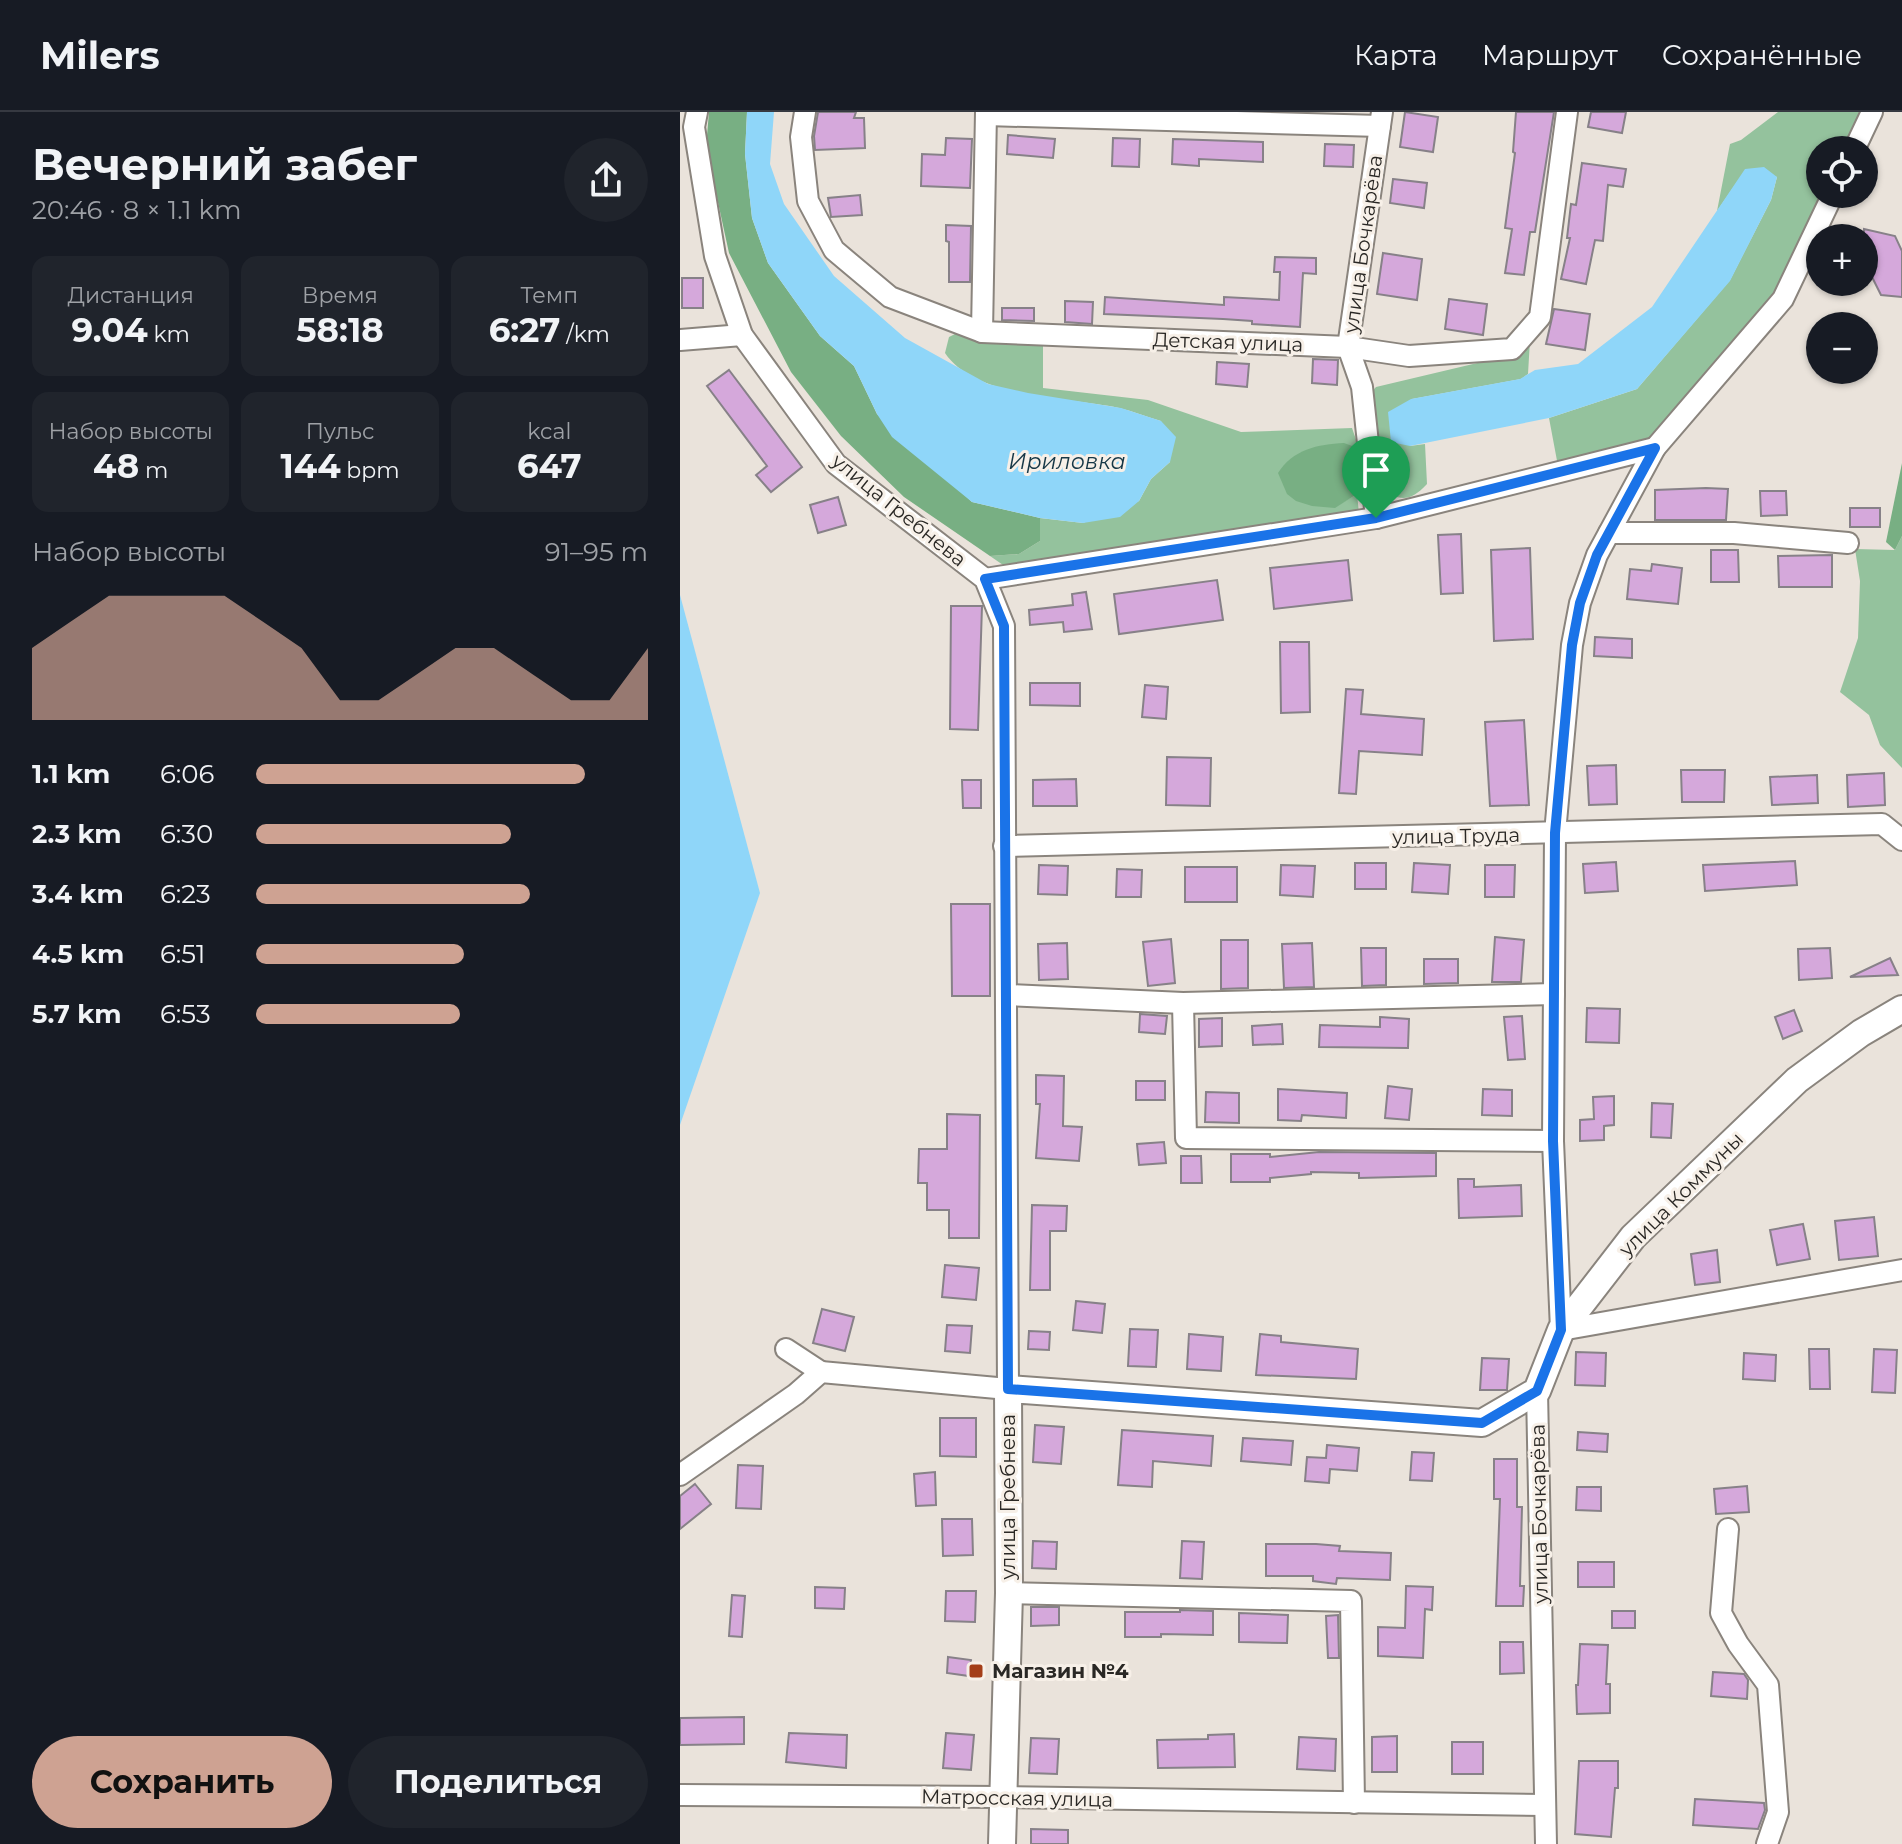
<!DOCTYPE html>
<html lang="ru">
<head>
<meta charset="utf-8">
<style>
  body { margin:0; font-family:Montserrat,sans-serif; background:#20242c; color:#f1f3f6; height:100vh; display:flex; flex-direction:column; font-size:30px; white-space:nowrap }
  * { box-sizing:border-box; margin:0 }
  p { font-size:26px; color:#9ea1a6 }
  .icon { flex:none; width:44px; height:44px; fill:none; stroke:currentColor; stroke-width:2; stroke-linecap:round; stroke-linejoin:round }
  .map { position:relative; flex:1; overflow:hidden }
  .side { display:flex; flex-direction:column; background:#171b24; width:680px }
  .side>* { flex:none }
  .buttons { position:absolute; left:1126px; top:24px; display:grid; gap:16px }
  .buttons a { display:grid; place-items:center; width:72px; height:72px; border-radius:50%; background:#171b24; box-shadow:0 2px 6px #0004; font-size:40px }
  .pin { position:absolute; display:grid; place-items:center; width:68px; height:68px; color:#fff; margin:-82px -34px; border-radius:50% 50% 50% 0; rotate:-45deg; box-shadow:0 0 8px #0007 }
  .pin .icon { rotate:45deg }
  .round { display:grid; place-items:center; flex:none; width:84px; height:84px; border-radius:42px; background:#20242c }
  .head { display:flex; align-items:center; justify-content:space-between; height:136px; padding:0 32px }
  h1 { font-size:44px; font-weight:700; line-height:60px }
  .stats { display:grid; grid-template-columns:repeat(3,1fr); gap:12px; height:136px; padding:8px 32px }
  .stats div { display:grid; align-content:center; border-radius:16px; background:#20242c; text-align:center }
  .stats b { font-size:34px; font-weight:700 }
  .stats small { font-size:22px; font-weight:400 }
  .stats p { font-size:22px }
  .chart { height:224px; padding:16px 32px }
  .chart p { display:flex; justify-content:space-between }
  .chart svg { width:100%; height:144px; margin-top:8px; fill:#cea292; opacity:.7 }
  .cta { display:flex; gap:16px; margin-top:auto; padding:16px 32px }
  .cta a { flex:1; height:92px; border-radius:48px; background:#cea292; color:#111; font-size:32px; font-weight:700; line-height:92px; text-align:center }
  .cta a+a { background:#20242c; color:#f1f3f6 }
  ul { padding:0 32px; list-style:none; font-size:26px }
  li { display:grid; grid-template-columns:128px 96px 1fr; align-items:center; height:60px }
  li i { height:20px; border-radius:10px; background:#cea292 }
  header { display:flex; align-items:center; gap:48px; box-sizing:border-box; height:112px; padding:0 40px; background:#171b24; border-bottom:2px solid #363941 }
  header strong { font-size:38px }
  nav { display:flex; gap:44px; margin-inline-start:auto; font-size:28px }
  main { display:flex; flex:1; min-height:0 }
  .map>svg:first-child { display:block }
</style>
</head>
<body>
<header>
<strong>Milers</strong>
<nav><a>Карта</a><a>Маршрут</a><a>Сохранённые</a></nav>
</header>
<main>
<section class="side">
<div class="head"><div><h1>Вечерний забег</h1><p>20:46 · 8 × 1.1 km</p></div><a class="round"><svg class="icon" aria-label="share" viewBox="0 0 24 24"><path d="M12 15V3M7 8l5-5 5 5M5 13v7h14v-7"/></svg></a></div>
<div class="stats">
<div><p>Дистанция</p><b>9.04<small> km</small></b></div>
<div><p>Время</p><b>58:18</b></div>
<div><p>Темп</p><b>6:27<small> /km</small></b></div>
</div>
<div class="stats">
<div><p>Набор высоты</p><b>48<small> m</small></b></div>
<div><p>Пульс</p><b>144<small> bpm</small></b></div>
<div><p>kcal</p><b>647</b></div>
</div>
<div class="chart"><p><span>Набор высоты</span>91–95 m</p>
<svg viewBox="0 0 160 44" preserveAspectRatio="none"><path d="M0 44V22L10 14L20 6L30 6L40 6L50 6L60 14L70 22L80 38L90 38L100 30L110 22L120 22L130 30L140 38L150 38L160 22V44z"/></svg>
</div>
<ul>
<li><b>1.1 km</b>6:06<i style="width:84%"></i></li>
<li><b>2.3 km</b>6:30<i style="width:65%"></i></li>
<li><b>3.4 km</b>6:23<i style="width:70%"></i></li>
<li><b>4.5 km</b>6:51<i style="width:53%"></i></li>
<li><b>5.7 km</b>6:53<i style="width:52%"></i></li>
</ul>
<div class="cta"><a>Сохранить</a><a>Поделиться</a></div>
</section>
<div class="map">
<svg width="1222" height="1732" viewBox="0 0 1222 1732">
  <rect width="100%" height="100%" fill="#eae3db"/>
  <g fill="#94c29d">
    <polygon points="1098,0 1184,0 1167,38 1140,38 1140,82 1147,82 1102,173 968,332 878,354 869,306 957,277 1050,168 1091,88 1097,65 1066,57 1037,99 1050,32 1061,28"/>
    <path d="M281 219 363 226V276L468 288 561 320 672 316 681 342 655 395 677 382 679 401 326 455 310 444 339 442 360 429V406L403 411 459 389 471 367 490 350 481 309C467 305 453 299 439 296 388 285 296 287 265 241L269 225Z"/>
    <path d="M850 228 848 262 841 267 732 287 730 334 745 332 747 372C729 391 721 388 698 378L689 283 696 275 831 243Z"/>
    <polygon points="1222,424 1222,656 1200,633 1189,603 1160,580 1178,526 1180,469 1175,437 1215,438"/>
  </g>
  <g fill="#78af83">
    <polygon points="29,0 67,0 65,42 72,106 88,151 140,224 174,254 197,302 292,390 360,406 360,429 339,442 310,444 224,385 161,324 111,260 49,141 26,35"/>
    <path d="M664 331 675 335 681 342 677 382 655 396 632 394 616 389 607 382 598 361C612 338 638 332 664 331Z"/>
    <polygon points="1222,351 1222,424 1215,438 1206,430"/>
  </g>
  <g fill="#8fd6f9">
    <polygon points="67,0 94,0 90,52 104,92 154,164 225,226 308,272 348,281 441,296 481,309 496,325 490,350 471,367 459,389 440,405 403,411 360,406 292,390 212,325 197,302 174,254 140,224 88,151 72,106 65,42"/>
    <polygon points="1084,55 1097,65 1091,88 1050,169 957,277 869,306 730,334 711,330 708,300 731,287 840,267 855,258 898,252 972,195 1065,57"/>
    <polygon points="0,483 80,781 0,1013"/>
  </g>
  <g fill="#d5a8db" stroke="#878188" stroke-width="2">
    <polygon points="138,0 176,0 174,6 184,6 185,36 135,38 134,24"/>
    <polygon points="725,0 758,5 753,40 720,35"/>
    <polygon points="836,0 874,0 855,120 850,120 844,163 825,161 832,117 825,116 835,41 833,40"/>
    <polygon points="911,0 946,0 942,21 908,15"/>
    <polygon points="328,23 375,27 373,46 327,42"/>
    <polygon points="266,26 292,27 290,76 241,74 242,42 265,43"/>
    <polygon points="433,26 460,27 459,55 432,54"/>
    <polygon points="493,27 583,30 583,50 519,47 519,54 492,52"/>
    <polygon points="645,32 674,33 673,55 644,54"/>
    <polygon points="902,51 946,57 943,75 928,73 923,129 915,128 906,172 881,167 890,126 887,126 891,92 896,93"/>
    <polygon points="713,67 747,71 744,96 710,91"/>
    <polygon points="180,83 182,103 151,105 148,86"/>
    <polygon points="266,113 291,114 290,170 269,170 269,130 266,129"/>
    <polygon points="1184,117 1215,124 1222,139 1222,185 1201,183 1184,149"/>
    <polygon points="703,141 742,147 737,188 697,182"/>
    <polygon points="595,145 636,146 636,162 623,161 620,215 572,212 572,209 543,207 424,202 425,185 544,193 544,185 599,188 600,160 594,160"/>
    <rect x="2" y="166" width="21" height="30"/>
    <polygon points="769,187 807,192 803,223 765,217"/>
    <polygon points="385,189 413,190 412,212 385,210"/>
    <polygon points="322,196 354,196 354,209 322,208"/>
    <polygon points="874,197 910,202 905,238 866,232"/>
    <polygon points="633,247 658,248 657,273 632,271"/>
    <polygon points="537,250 569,252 567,275 536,272"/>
    <polygon points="49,258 122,355 91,380 76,363 87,354 27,274"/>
    <polygon points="1026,376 1048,377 1046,408 975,408 975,378"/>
    <polygon points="1080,379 1106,379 1107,403 1081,404"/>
    <polygon points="158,385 166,413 138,421 130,393"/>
    <rect x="1170" y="396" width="30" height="19"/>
    <polygon points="781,422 783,481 761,482 758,423"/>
    <polygon points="850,436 853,527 814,529 811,438"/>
    <polygon points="1031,438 1058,438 1059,470 1031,470"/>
    <polygon points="1152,443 1152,475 1099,475 1098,444"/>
    <polygon points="668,448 672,488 594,497 590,456"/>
    <polygon points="972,452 1002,456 998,492 947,487 950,457 971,459"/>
    <polygon points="537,468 543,508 439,522 434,482"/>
    <polygon points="406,480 412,517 384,520 383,510 350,513 349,498 393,493 392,482"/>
    <polygon points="271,494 302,494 298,618 270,617"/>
    <polygon points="915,525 952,527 952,546 914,544"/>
    <polygon points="600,530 629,530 630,600 601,601"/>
    <polygon points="350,571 400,571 400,594 350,593"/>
    <polygon points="465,573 488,575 486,607 462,605"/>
    <polygon points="666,577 683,578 681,602 744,607 742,643 679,639 676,682 659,681"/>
    <polygon points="844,608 849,693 810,694 805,610"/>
    <polygon points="487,645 531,646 530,694 486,693"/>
    <polygon points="936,653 937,692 909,693 907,654"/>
    <polygon points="1001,658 1045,658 1044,690 1002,690"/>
    <polygon points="1204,661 1205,693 1168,695 1167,663"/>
    <polygon points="1137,663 1138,691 1092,693 1090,665"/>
    <polygon points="396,667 397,694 353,694 353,668"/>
    <polygon points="282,668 301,668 301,696 283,696"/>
    <polygon points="1115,749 1117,773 1025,779 1023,753"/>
    <polygon points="936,750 938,779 905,781 903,752"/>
    <rect x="675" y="751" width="31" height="26"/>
    <polygon points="734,751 770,753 768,782 732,780"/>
    <polygon points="359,753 388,754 387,783 358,782"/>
    <polygon points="601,753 635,754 633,785 600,783"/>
    <polygon points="805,753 835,753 834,785 805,785"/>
    <rect x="505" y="755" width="52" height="35"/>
    <polygon points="437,757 462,758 461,785 436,785"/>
    <polygon points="271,792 310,792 310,884 272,884"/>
    <polygon points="815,825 844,828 841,870 812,870"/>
    <polygon points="491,827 495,871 468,874 463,830"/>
    <polygon points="541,828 568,828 568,876 541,877"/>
    <polygon points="387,831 388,867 359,868 358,832"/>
    <polygon points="632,831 634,875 604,876 602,832"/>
    <polygon points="681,836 706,836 706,873 682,874"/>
    <polygon points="1150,836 1152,866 1119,868 1118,837"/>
    <polygon points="1210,846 1218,863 1170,865"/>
    <polygon points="744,847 778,847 778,871 744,872"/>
    <polygon points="907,896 940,897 939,931 906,930"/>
    <polygon points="1114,898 1122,919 1103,927 1095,905"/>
    <polygon points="460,902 487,904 485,922 459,920"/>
    <polygon points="842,904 845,947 828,948 824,905"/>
    <polygon points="700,905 729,907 728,936 639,935 640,913 700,915"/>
    <polygon points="542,906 542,934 519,935 519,907"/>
    <polygon points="602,912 603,932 573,933 572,914"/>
    <polygon points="356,963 384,964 383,1014 402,1015 399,1049 356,1046 360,992 356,992"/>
    <rect x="456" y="969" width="29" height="19"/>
    <polygon points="708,974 732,977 729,1008 705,1006"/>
    <polygon points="598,977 667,981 666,1006 622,1003 621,1009 598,1008"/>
    <polygon points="803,977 832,978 832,1004 802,1003"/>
    <polygon points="526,980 559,981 559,1011 525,1010"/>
    <polygon points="934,984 934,1013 924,1014 924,1028 900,1029 900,1008 914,1007 913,985"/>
    <polygon points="972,991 993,992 991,1026 971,1025"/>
    <polygon points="267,1002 300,1003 299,1126 269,1126 269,1098 247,1098 247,1071 238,1071 239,1037 267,1037"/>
    <polygon points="484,1030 486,1051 459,1053 457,1032"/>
    <polygon points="639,1040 756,1041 756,1064 679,1066 679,1061 631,1060 631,1062 590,1066 590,1070 551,1070 551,1042 590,1042 590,1045"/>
    <polygon points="501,1044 521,1044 522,1071 501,1071"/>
    <polygon points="778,1067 794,1067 794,1075 841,1073 842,1104 779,1106"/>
    <polygon points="352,1093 387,1094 386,1119 370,1119 370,1178 350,1178"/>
    <polygon points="1194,1105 1198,1144 1159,1148 1155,1109"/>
    <polygon points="1123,1112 1130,1147 1097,1153 1090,1118"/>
    <polygon points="1037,1138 1040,1170 1015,1173 1011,1142"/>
    <polygon points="265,1153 299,1156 296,1188 262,1185"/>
    <polygon points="396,1189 425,1192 422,1221 393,1218"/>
    <polygon points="142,1197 174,1205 165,1239 133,1231"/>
    <polygon points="267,1213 292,1214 290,1241 265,1239"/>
    <polygon points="450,1217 478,1218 476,1255 448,1254"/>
    <polygon points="349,1219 370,1220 369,1238 348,1237"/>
    <polygon points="509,1222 543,1225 541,1259 507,1257"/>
    <polygon points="580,1222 601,1224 601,1230 678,1237 676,1267 576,1263"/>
    <polygon points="1129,1237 1149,1237 1150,1277 1130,1277"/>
    <polygon points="1194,1237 1217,1238 1215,1281 1192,1280"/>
    <polygon points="896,1240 926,1241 925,1274 895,1273"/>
    <polygon points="1064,1241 1096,1243 1095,1269 1063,1267"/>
    <polygon points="802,1246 829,1247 827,1278 800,1278"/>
    <polygon points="260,1306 296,1306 296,1345 260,1344"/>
    <polygon points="355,1313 384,1315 381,1352 353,1350"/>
    <polygon points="442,1318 533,1324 531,1354 473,1349 472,1375 438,1373"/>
    <polygon points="898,1320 928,1322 927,1340 897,1338"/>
    <polygon points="563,1326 613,1329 611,1353 561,1349"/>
    <polygon points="647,1333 679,1336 677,1359 650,1357 649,1371 625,1369 627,1345 646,1346"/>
    <polygon points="732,1340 754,1341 752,1369 730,1368"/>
    <polygon points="814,1347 837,1347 837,1395 842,1395 840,1474 844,1474 843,1494 816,1494 820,1387 814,1387"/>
    <polygon points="58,1353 83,1354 81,1397 56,1396"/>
    <polygon points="255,1360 256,1393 236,1394 234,1362"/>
    <polygon points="15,1372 31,1392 0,1417 0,1384"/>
    <polygon points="1067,1374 1069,1400 1036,1402 1034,1377"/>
    <polygon points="897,1375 921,1375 921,1399 896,1398"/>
    <polygon points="262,1407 292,1407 293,1443 263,1444"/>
    <polygon points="353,1429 377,1430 376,1457 352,1456"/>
    <polygon points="502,1429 524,1430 522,1467 500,1466"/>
    <polygon points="586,1432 636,1432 660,1434 659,1439 711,1441 710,1468 657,1466 656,1472 633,1469 633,1464 586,1464"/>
    <rect x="898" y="1450" width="36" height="25"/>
    <polygon points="726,1474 753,1475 752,1498 745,1497 743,1546 698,1544 698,1515 725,1516"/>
    <polygon points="135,1475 165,1476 164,1497 135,1496"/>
    <polygon points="266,1479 296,1479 295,1510 265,1509"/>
    <polygon points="52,1483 65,1484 62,1525 49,1524"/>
    <polygon points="351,1495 379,1495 379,1513 351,1514"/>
    <polygon points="500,1498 533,1499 533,1523 481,1522 481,1525 445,1525 445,1500 500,1500"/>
    <rect x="932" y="1499" width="23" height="17"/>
    <polygon points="559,1501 608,1503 607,1531 559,1530"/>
    <polygon points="658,1503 659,1546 648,1546 646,1504"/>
    <polygon points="820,1530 843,1530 844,1561 820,1562"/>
    <polygon points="900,1532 928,1533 926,1572 930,1572 930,1601 897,1602 896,1573 898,1573"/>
    <polygon points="268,1545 291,1548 289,1564 267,1561"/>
    <polygon points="1033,1560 1064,1562 1068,1568 1067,1587 1031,1584"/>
    <polygon points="64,1605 64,1632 0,1633 0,1606"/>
    <polygon points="109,1621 167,1623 166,1656 106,1650"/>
    <polygon points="266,1621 294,1623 291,1658 263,1656"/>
    <polygon points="554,1622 555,1655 478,1656 477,1628 528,1627 528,1623"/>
    <polygon points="717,1624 717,1660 692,1660 692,1625"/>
    <polygon points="619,1625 656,1627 655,1659 617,1657"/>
    <polygon points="351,1626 379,1627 377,1662 349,1661"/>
    <rect x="772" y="1630" width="31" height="32"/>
    <polygon points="899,1649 938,1649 938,1676 935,1676 931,1725 895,1722"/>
    <polygon points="1015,1687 1084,1691 1085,1698 1078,1717 1013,1713"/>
    <polygon points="351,1717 388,1718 388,1732 351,1732"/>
  </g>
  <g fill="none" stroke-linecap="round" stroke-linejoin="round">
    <defs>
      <g id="minor">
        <polyline points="125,0 121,25 128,89 154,138 210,185 302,220 668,235 729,244 832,237 860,205 887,0"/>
        <polyline points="306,3 700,14"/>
        <polyline points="1174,38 1192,0"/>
        <polyline points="1153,82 1103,187 975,336 917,443 900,491 892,533 875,721 873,1029 881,1218 1222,1158"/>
        <polyline points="302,220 306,0"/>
        <polyline points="0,228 62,223"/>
        <polyline points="696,406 682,275 668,235 702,0"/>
        <polyline points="929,421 1054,421 1168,431"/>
        <polyline points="305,467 696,406 975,336"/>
        <polyline points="324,734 1202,712 1222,728"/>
        <polyline points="328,883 503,891 874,882"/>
        <polyline points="503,891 506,1026 873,1029"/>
        <polyline points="106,1237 141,1260"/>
        <polyline points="857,1279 866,1732"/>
        <polyline points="0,1363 116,1282 141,1260 328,1277 324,514 305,467 156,352 62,223 35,144 14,15 17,0"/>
        <polyline points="1048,1417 1041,1501 1058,1532 1088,1573 1098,1700 1087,1732"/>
        <polyline points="329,1481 671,1489 674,1691"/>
        <polyline points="0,1683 322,1685 864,1693"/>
      </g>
      <polyline id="major" points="322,1732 329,1481 328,1277 802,1311 857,1279 881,1218 953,1125 1117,968 1181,921 1222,897"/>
    </defs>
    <use href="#minor" stroke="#8a847d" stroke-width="24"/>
    <use href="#major" stroke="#8a847d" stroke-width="30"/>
    <use href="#minor" stroke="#fff" stroke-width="20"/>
    <use href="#major" stroke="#fff" stroke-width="26"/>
  </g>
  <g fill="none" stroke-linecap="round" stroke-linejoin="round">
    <defs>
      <polygon id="route" points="975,336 917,443 900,491 892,533 875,721 873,1029 881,1218 857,1279 802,1311 328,1277 324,514 305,467 696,406"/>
    </defs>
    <use href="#route" stroke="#fff" stroke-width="16"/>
    <use href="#route" stroke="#1a73e8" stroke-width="10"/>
  </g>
  <rect fill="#a43e18" stroke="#f7f0e8" stroke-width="3" x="288" y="1551" width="16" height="16" rx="4"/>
  <g text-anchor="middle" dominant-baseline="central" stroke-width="6" stroke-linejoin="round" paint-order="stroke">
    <g font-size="20" fill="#2a2825" stroke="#f7f0e8">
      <text transform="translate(683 132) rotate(-82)">улица Бочкарёва</text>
      <text transform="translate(548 230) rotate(2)">Детская улица</text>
      <text transform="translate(219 398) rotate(39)">улица Гребнева</text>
      <text transform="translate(776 724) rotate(-1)">улица Труда</text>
      <text transform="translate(1001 1082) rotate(-45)">улица Коммуны</text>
      <text transform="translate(328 1385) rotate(-90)">улица Гребнева</text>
      <text transform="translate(859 1402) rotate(-91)">улица Бочкарёва</text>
      <text transform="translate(337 1686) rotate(1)">Матросская улица</text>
    </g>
    <g font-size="20" font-weight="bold" fill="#2a2825" stroke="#f7f0e8" text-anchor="start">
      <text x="312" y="1559">Магазин №4</text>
    </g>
    <g font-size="22" font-style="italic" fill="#163746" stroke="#f7f0e8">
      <text x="387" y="349">Ириловка</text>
    </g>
  </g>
</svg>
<div class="buttons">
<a><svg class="icon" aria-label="locate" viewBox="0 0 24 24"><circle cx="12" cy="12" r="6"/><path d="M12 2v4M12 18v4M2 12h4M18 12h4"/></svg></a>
<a>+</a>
<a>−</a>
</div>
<div class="pin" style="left:696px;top:406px;background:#1e9e55"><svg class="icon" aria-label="arrive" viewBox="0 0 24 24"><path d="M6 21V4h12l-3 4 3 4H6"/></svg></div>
</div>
</main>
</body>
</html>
